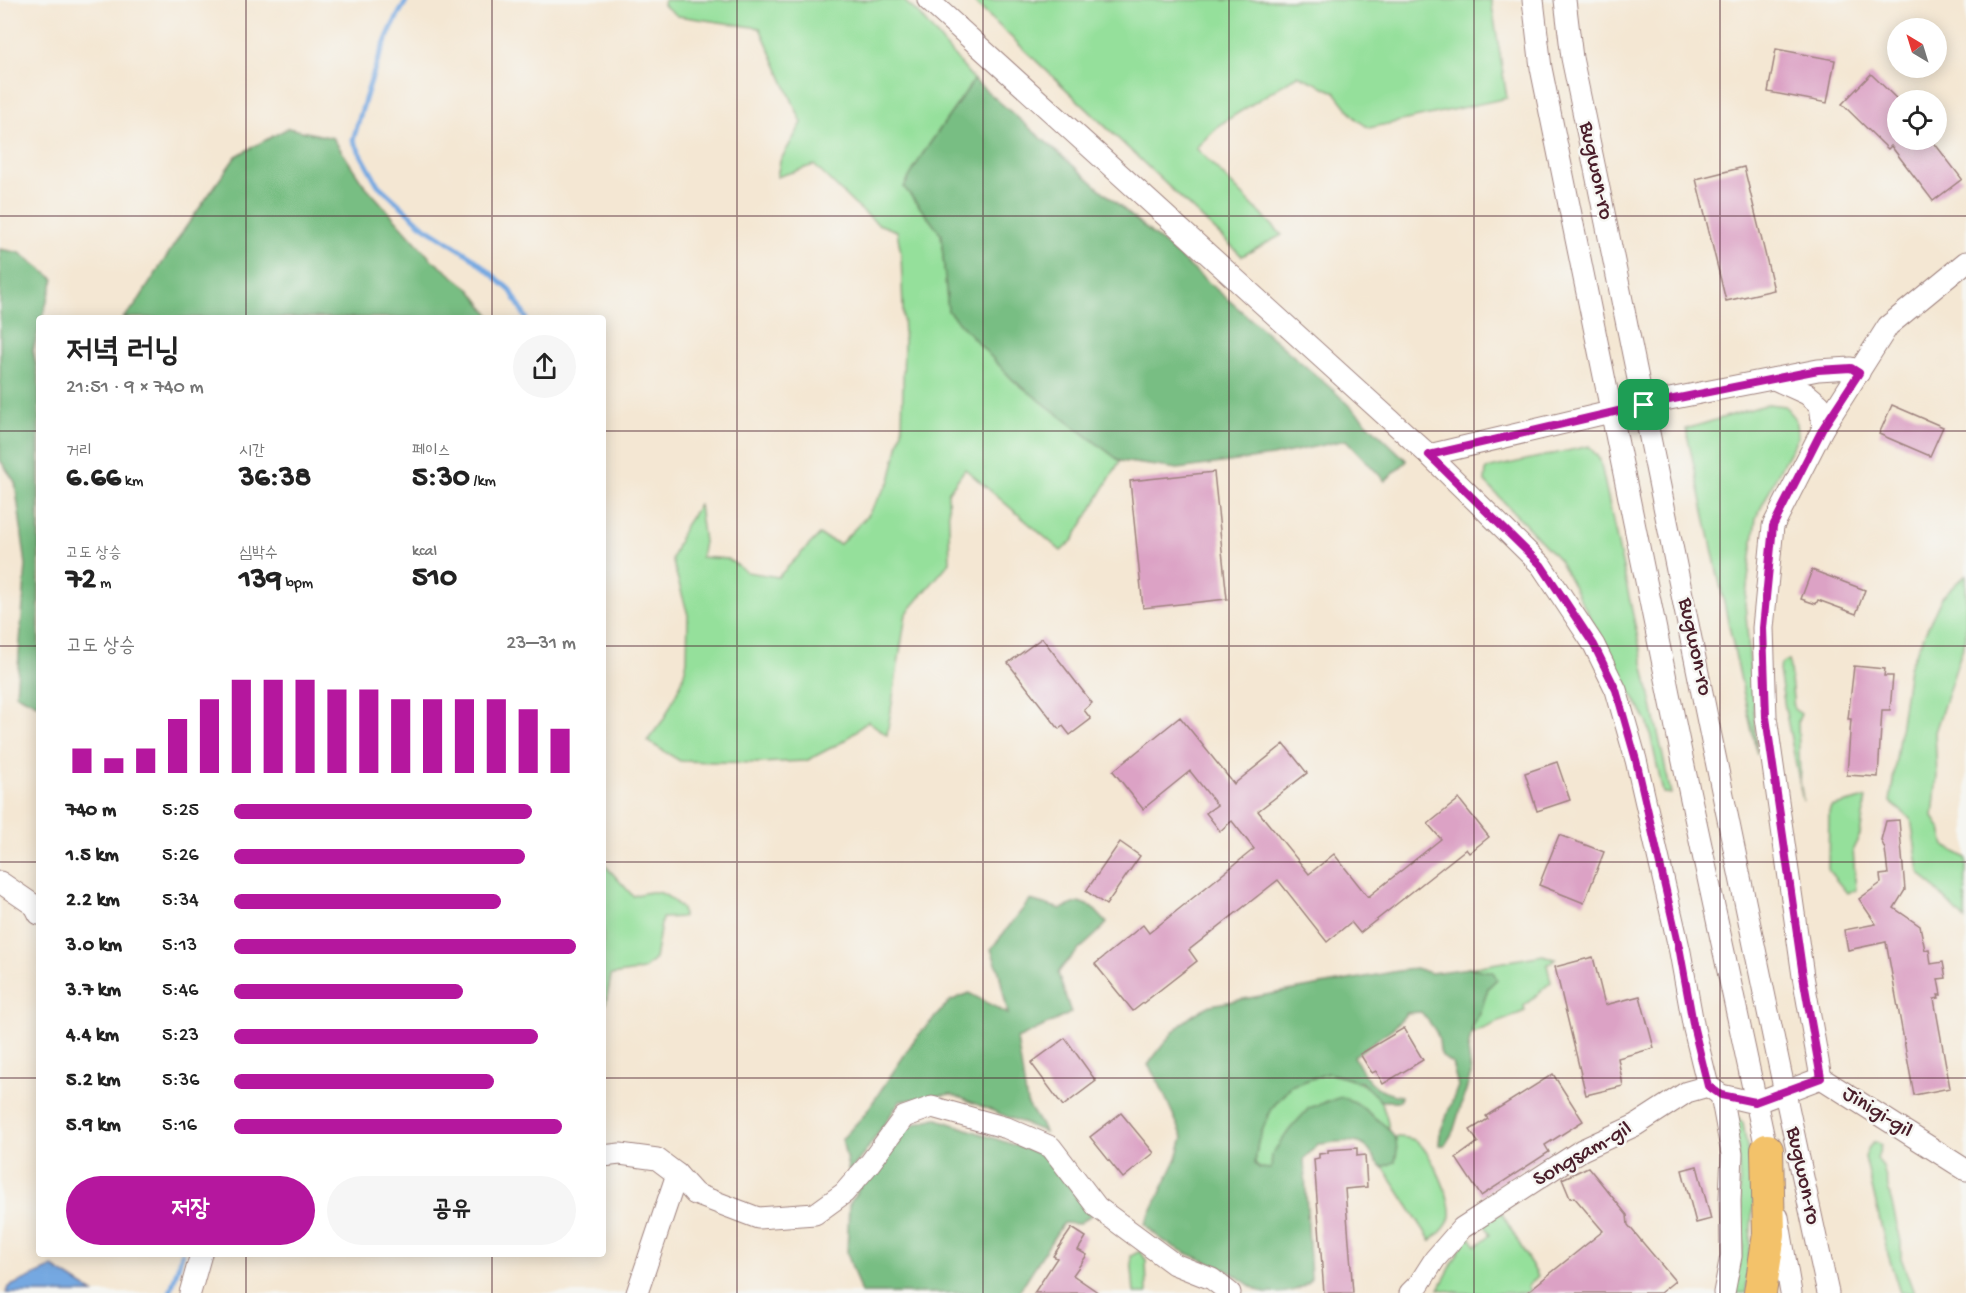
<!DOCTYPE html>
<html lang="ko">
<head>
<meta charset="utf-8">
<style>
  body { margin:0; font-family:"Gochi Hand","Poor Story",sans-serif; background:#f6f6f6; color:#222; height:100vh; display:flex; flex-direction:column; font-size:22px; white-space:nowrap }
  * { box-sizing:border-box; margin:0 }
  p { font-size:20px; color:#767676 }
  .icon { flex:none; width:33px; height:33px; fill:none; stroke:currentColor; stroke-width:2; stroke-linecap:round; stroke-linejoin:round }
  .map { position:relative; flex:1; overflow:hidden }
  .side { position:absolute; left:36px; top:315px; width:570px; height:942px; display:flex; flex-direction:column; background:#fff; border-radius:6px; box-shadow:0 3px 15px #0003 }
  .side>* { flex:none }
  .needle { width:39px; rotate:322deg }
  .fabs { position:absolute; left:1887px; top:18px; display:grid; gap:12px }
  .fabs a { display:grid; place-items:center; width:60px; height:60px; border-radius:50%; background:#fff; box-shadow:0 3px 15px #0003; font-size:30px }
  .pin { position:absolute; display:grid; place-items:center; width:51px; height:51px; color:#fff; margin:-26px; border-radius:12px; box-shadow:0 3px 9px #0006 }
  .round { display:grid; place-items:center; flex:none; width:63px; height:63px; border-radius:32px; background:#f6f6f6 }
  .overview { display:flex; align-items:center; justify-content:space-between; height:102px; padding:0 30px }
  h1 { font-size:33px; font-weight:700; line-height:45px }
  .stats { display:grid; grid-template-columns:repeat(3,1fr); gap:9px; height:102px; padding:6px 30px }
  .stats div { display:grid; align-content:center }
  .stats b { font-size:30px; font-weight:700 }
  .stats small { font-size:16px; font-weight:400 }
  .stats p { font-size:16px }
  .chart { height:168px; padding:12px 30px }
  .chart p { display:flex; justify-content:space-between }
  .chart svg { width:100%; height:108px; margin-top:6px; stroke:#b5179e; stroke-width:6 }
  .cta { display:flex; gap:12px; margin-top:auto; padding:12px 30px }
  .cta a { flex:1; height:69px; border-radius:36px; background:#b5179e; color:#fff; font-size:24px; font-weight:700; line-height:69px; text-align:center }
  .cta a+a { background:#f6f6f6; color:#222 }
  ul { padding:0 30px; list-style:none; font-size:20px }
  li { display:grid; grid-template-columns:96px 72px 1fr; align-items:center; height:45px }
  li i { height:15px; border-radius:8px; background:#b5179e }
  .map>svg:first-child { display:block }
</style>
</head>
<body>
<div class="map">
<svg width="1966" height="1293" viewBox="0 0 1966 1293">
  <rect width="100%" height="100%" fill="#f6f6f2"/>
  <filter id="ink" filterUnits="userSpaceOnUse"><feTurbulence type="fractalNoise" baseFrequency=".0167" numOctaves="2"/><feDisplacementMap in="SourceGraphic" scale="12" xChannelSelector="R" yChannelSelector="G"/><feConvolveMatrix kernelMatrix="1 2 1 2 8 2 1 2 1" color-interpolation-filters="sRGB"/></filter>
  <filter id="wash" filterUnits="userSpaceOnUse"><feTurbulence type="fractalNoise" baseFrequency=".008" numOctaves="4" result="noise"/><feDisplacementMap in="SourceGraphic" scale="24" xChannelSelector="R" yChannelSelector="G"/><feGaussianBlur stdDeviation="1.35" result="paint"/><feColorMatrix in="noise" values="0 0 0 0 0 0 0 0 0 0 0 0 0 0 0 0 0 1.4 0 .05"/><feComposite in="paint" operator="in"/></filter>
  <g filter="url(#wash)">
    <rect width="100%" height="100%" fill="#f4e7d3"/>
    <g fill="#95e09b" stroke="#708063" stroke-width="1.5">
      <polygon points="664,0 903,0 918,13 974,80 922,155 904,187 941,234 948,311 1013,380 1120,461 1073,540 1061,551 965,469 948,493 950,562 906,614 887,735 868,721 844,741 806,761 758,763 680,761 647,741 664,719 682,681 687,661 688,615 672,559 684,527 699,505 704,542 701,557 728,559 747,572 778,577 819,535 840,544 866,517 890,481 902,430 904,338 901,254 897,231 878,224 854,204 814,165 777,177 780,161 802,123 760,28 678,16 663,5"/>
      <polygon points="972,0 1491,0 1507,98 1369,128 1356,119 1335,92 1298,75 1219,125 1196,148 1282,235 1242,256"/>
      <polygon points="1768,404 1785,406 1795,418 1798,437 1782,465 1756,518 1745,603 1757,754 1686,429"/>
      <polygon points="1589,446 1600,460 1671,794 1663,793 1648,724 1559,560 1485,482 1486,469"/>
      <polygon points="1966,574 1966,638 1935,732 1937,775 1933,817 1941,829 1945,846 1966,858 1965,920 1919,872 1911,819 1890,802 1909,667 1942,597"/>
      <polygon points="1789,660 1794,709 1801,714 1798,721 1800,781 1803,801 1785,708 1779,670 1781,664"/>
      <polygon points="1866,798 1860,835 1853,849 1856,890 1847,893 1828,870 1829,812 1831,807"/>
      <path d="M603 863 633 896C658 888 664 891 682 909L683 917 662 918 655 959 643 970 611 975 606 1003 603 1005Z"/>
      <polygon points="1543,955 1555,959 1547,965 1551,982 1524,1006 1525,1011 1471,1034 1473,1023 1480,1014 1488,988 1469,968"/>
      <path d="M1328 1073C1365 1083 1382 1087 1389 1129L1355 1102 1271 1169 1259 1168 1255 1163 1258 1141 1271 1109 1291 1086Z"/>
      <polygon points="1736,1115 1743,1123 1754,1189 1746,1293 1733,1293 1743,1246"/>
      <path d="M1394 1137C1401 1137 1410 1137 1416 1141 1430 1149 1456 1205 1449 1220 1446 1229 1437 1235 1431 1241L1383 1167 1395 1161 1396 1140Z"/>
      <polygon points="1875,1142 1881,1145 1877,1159 1883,1166 1901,1242 1901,1258 1914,1293 1900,1293 1887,1251 1865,1157 1869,1147"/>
      <polygon points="1501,1212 1538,1276 1527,1287 1532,1293 1461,1293 1439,1289 1468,1234 1476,1246 1490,1235 1484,1223"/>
      <polygon points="1140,1251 1146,1260 1147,1293 1134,1293 1131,1256"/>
    </g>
    <g fill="#78be83" stroke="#616e57" stroke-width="1.5">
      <polygon points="974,80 1334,391 1407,461 1385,481 1346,440 1272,456 1178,469 1120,461 1013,380 948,311 941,234 904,187 922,155"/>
      <polygon points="288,128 333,138 362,182 431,259 471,290 492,318 123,318 135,306 181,234 236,156"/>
      <polygon points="0,249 20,253 54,279 42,318 39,318 39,329 33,350 39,381 39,705 16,694 26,565 15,482 0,460"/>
      <path d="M1030 900 1061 909 1079 902 1092 907 1107 923C1092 941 1071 953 1058 973L1071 1013 1017 1039 1027 1103 1045 1132 951 1094 900 1101 864 1154 849 1172 842 1139 865 1114 915 1039 950 1001 969 993 1008 1014 999 972 991 949Z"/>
      <path d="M1415 968 1431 973 1469 968 1493 972 1497 979 1488 988 1480 1014 1473 1023 1468 1050 1471 1074 1453 1132 1445 1145H1439L1440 1133 1458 1086 1452 1063C1433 1054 1444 1047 1436 1032 1432 1025 1426 1018 1421 1012L1407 1013 1393 1028 1354 1056C1366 1080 1373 1092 1401 1096L1400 1101H1381L1361 1082 1328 1073 1291 1086 1271 1109 1258 1141 1255 1163 1259 1168 1271 1169 1272 1154 1290 1129 1309 1108 1341 1097 1355 1102 1389 1129 1396 1140 1397 1151 1395 1162 1383 1167C1375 1162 1373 1155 1367 1148 1356 1137 1333 1143 1318 1144L1304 1159 1311 1278C1301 1293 1284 1293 1266 1293 1253 1291 1241 1277 1230 1272 1201 1257 1166 1250 1145 1224L1177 1158 1183 1137 1159 1083 1148 1065C1167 1039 1180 1019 1211 1005Z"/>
      <polygon points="935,1118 1046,1156 1091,1215 1078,1224 1063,1223 1018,1293 861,1293 847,1253 849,1205 859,1188 909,1126"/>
    </g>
    <polygon fill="#74a8e1" stroke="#5f6486" stroke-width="1.5" points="53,1267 94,1293 6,1293 8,1287"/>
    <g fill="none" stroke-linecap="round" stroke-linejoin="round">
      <g stroke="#74a8e1" stroke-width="5">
        <path d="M407 0C380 42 367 93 353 140L378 185 422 225 472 257 511 291 526 318"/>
        <polyline points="170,1293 182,1254"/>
      </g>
    </g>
    <g id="blocks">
      <g fill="#dca2c5">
        <polygon points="1776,49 1835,60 1827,103 1768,92"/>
        <polygon points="1871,74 1898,100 1897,140 1932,140 1962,179 1933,201 1891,146 1888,149 1842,104"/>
        <polygon points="1744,167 1774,290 1726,301 1696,179"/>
        <polygon points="1892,405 1943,427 1930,456 1879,434"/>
        <polygon points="1214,472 1227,599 1143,608 1130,481"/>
        <polygon points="1812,570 1865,590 1856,614 1818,600 1816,604 1801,599"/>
        <polygon points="1042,638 1092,703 1084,710 1091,719 1070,735 1063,726 1059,729 1008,663"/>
        <polygon points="1854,666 1885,669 1884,676 1893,676 1890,710 1882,710 1878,777 1847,775 1851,719 1848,719"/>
        <polygon points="1180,717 1234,784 1284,744 1307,773 1258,811 1309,874 1334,854 1368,897 1441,839 1428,824 1459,799 1489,837 1469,853 1466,849 1360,933 1351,922 1327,942 1278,880 1189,950 1197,961 1133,1011 1095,964 1143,925 1149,933 1254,849 1232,821 1220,831 1206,813 1217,805 1190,771 1143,809 1113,771"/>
        <polygon points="1557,762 1570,800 1537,811 1525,773"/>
        <polygon points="1899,820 1905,890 1894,908 1920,926 1925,950 1929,949 1931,964 1943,962 1946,978 1938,979 1941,995 1938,995 1939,998 1934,999 1950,1088 1914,1095 1886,942 1848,950 1844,930 1876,924 1859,899 1881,883 1880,875 1888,874 1885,849 1881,840 1886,821"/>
        <polygon points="1559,835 1604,852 1584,903 1539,885"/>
        <polygon points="1120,842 1140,856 1106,905 1086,891"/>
        <polygon points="1593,957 1605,1005 1640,996 1654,1048 1618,1058 1623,1086 1586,1095 1555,967"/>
        <polygon points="1404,1028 1423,1060 1383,1084 1376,1071 1372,1073 1360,1054"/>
        <polygon points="1065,1038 1096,1081 1063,1106 1031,1063"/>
        <polygon points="1553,1074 1583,1121 1545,1145 1549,1152 1481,1196 1456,1158 1478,1142 1470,1130 1488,1119 1486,1116"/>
        <polygon points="1121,1113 1154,1153 1123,1178 1090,1137"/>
        <polygon points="1357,1148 1357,1156 1365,1155 1367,1187 1345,1189 1353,1293 1324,1293 1314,1159 1319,1158 1319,1154 1328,1153 1328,1150"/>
        <polygon points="1697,1166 1711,1219 1696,1223 1682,1170"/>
        <polygon points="1588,1167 1627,1215 1628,1225 1675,1281 1660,1293 1526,1293 1603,1231 1574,1197 1570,1198 1562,1179"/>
        <polygon points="1072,1228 1086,1237 1078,1250 1087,1255 1073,1275 1099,1293 1034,1293 1057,1258 1053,1256"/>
      </g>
    </g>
  </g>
  <g filter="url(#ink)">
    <use href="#blocks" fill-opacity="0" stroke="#9f837f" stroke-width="1.5"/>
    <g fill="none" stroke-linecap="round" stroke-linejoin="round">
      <defs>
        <g id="minor">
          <polyline points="928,0 1429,455 1541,565 1594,645 1616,690 1636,760 1680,952 1694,1029 1708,1086"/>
          <polyline points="1533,0 1541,68 1682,757 1769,1162"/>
          <path d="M1565 0 1572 58C1658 470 1738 882 1828 1293"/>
          <polyline points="1774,379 1807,394 1820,405 1823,428"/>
          <polyline points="1429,455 1644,404 1818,370 1851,368 1859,373"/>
          <polyline points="0,882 35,906 39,914"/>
          <polyline points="1821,1078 1803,976 1766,717 1763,628 1773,526 1823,428 1888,326 1966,262"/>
          <polyline points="1721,1095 1732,1154 1730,1201 1731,1256 1724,1293"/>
          <polyline points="603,1156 620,1154 657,1159 677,1174 695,1194 758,1218 815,1214 844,1193 870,1163 904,1117 932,1107 1007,1128 1051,1147 1097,1207 1174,1264 1212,1279 1230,1293"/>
          <polyline points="1778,1217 1791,1293"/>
          <polyline points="190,1293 201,1254"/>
          <polyline points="637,1293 677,1174"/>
          <polyline points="1410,1293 1419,1284 1435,1259 1462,1228 1582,1150 1636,1125 1687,1092 1708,1086 1721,1095 1755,1103 1821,1078 1966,1170"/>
        </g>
        <polyline id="highway" points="1760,1293 1769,1234 1767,1150"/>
      </defs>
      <use href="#minor" stroke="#9f837f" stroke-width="23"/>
      <use href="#highway" stroke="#9f837f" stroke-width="34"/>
      <use href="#minor" stroke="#fff" stroke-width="21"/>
      <use href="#highway" stroke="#f3c26a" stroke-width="32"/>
    </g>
  </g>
  <g fill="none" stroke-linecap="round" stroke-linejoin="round" filter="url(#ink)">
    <defs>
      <polygon id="route" points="1851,368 1859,373 1823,428 1773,526 1763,628 1766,717 1803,976 1821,1078 1755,1102 1721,1095 1708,1086 1694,1029 1680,952 1636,760 1616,690 1594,645 1541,565 1429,455 1644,405 1818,370"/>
    </defs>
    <use href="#route" stroke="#fff" stroke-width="12"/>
    <use href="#route" stroke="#b5179e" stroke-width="8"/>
  </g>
  <path fill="none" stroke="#4a1f2b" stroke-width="1.5" stroke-opacity="0.55" d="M246 0V318M492 0V318M737 0V1293M983 0V1293M1229 0V1293M1474 0V1293M1720 0V1293M0 216H1966M0 431H39M603 431H1966M0 646H39M603 646H1966M0 862H39M603 862H1966M0 1078H39M603 1078H1966M246 1254V1293M492 1254V1293"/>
  <g text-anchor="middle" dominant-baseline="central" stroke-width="5" stroke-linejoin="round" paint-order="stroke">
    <g font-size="22" fill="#4a1f2b" stroke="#f6f6f2">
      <text transform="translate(1595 171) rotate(78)">Bugwon-ro</text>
      <text transform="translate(1694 647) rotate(78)">Bugwon-ro</text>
      <text transform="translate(1877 1113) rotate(32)">Jinigi-gil</text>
      <text transform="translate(1583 1155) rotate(-30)">Songsam-gil</text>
      <text transform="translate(1802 1176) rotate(78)">Bugwon-ro</text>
    </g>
  </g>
</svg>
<div class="fabs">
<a><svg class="needle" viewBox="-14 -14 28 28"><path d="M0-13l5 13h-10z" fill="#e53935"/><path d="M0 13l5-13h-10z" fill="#767676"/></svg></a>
<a><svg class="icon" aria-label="locate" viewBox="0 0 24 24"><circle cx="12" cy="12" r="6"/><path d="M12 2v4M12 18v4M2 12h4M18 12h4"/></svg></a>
</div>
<div class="pin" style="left:1644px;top:405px;background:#1e9e55"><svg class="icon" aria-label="arrive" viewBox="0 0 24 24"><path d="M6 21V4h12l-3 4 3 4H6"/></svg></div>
<section class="side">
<div class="overview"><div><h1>저녁 러닝</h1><p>21:51 · 9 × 740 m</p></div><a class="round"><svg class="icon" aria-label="share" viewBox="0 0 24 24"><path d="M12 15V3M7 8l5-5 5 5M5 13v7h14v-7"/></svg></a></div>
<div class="stats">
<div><p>거리</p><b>6.66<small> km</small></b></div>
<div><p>시간</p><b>36:38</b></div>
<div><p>페이스</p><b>5:30<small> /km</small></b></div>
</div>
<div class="stats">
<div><p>고도 상승</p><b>72<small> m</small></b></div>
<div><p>심박수</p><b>139<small> bpm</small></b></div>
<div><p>kcal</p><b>510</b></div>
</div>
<div class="chart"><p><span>고도 상승</span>23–31 m</p>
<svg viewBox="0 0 160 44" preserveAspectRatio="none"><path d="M5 44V34M15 44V38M25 44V34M35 44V22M45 44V14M55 44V6M65 44V6M75 44V6M85 44V10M95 44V10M105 44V14M115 44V14M125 44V14M135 44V14M145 44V18M155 44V26"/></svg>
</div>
<ul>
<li><b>740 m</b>5:25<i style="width:87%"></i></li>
<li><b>1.5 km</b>5:26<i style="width:85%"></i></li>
<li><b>2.2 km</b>5:34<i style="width:78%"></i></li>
<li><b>3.0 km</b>5:13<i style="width:100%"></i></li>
<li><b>3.7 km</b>5:46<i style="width:67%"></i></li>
<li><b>4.4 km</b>5:23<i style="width:89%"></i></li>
<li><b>5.2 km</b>5:36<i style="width:76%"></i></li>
<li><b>5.9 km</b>5:16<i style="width:96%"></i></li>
</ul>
<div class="cta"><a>저장</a><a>공유</a></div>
</section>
</div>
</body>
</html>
